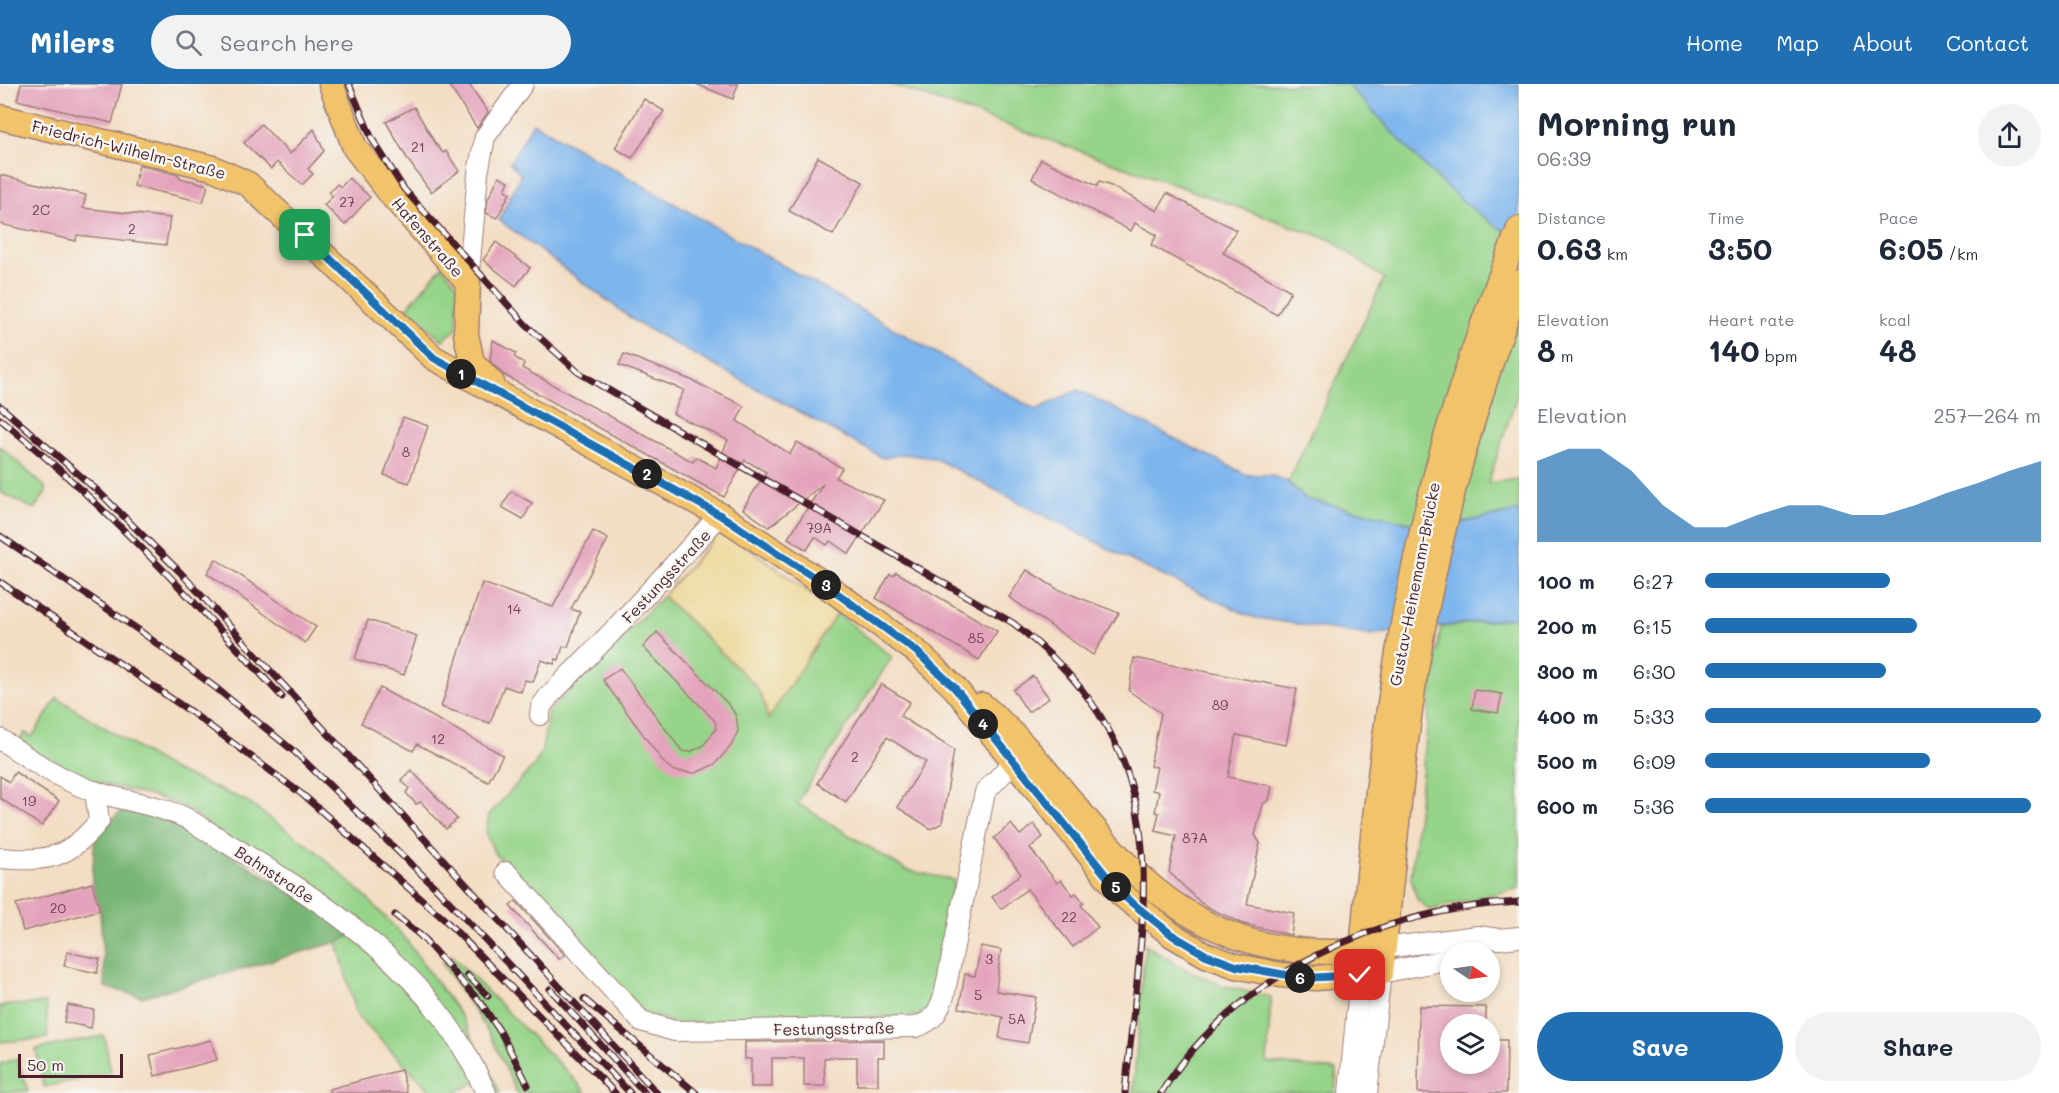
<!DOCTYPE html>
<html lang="en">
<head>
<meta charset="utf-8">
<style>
  body { margin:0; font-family:Mali,sans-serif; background:#f2f2f3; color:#1f2937; height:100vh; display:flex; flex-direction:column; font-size:22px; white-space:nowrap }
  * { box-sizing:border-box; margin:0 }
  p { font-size:20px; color:#747a83 }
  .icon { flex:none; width:33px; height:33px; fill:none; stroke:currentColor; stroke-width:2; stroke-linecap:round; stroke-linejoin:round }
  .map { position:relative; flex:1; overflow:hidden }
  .sheet { display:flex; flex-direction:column; background:#fff; width:540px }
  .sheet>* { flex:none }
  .needle { width:39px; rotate:103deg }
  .fabs { position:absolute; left:1440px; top:858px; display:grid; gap:12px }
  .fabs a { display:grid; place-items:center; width:60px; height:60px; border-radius:50%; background:#fff; box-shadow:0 3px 9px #0003; font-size:30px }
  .scale { position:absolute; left:18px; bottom:15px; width:105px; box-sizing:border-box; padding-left:6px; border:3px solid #4a1f2b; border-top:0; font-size:16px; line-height:21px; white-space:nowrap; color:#4a1f2b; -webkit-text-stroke:4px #f6f6f2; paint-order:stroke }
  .pin { position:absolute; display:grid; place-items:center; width:51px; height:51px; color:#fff; margin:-26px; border-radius:12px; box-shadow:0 3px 9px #0006 }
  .km { position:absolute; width:30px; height:30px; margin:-15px; border-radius:50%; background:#222; color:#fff; font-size:16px; line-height:30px; text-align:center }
  .round { display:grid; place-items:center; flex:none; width:63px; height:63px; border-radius:32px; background:#f2f2f3 }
  .summary { display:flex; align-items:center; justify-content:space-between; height:102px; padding:0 18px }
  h1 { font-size:33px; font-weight:800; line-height:45px }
  .metrics { display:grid; grid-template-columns:repeat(3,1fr); gap:9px; height:102px; padding:6px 18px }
  .metrics div { display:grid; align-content:center }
  .metrics b { font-size:30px; font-weight:800 }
  .metrics small { font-size:16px; font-weight:400 }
  .metrics p { font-size:16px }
  .chart { height:168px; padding:12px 18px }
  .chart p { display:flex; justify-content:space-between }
  .chart svg { width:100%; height:108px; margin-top:6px; fill:#1f6fb2; opacity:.7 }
  .action { display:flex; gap:12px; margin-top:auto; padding:12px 18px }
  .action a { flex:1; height:69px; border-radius:36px; background:#1f6fb2; color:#fff; font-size:24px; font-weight:800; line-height:69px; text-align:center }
  .action a+a { background:#f2f2f3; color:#1f2937 }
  ul { padding:0 18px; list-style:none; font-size:20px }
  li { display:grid; grid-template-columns:96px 72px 1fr; align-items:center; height:45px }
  li i { height:15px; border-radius:8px; background:#1f6fb2 }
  header { display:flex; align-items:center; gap:36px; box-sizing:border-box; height:84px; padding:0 30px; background:#1f6fb2; color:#fff }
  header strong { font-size:28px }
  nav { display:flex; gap:33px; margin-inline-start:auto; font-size:21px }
  .search { width:420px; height:54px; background:#f2f2f3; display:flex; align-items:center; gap:15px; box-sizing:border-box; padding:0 21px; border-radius:33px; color:#747a83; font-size:22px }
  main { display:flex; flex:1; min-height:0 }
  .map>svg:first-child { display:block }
</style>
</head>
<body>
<header>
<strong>Milers</strong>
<div class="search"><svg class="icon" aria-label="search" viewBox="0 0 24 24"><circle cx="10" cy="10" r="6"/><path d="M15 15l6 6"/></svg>Search here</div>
<nav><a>Home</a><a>Map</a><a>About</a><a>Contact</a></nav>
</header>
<main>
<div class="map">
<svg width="1519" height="1009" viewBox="0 0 1519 1009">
  <rect width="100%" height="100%" fill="#f6f6f2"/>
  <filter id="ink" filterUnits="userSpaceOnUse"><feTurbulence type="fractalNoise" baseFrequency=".0167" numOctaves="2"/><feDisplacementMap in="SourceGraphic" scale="12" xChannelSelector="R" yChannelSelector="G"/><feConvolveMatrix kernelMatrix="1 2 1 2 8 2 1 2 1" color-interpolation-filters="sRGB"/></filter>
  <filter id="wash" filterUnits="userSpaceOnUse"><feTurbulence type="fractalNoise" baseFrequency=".008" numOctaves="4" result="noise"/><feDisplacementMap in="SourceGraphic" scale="24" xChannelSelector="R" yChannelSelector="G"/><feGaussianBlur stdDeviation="1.35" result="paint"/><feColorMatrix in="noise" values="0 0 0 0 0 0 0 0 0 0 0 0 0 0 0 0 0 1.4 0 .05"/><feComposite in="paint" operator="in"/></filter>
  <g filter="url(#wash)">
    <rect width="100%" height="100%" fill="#f3ddc3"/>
    <g fill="#96d489" stroke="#707a5a" stroke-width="1.5">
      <polygon points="890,0 1347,0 1454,109 1519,155 1519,306 1488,399 1519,395 1519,427 1435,444 1305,415 1288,398 1384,195 1331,156"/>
      <polygon points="442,182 458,202 457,245 442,256 407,224"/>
      <polygon points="0,362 45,403 46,408 34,425 0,408"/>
      <polygon points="663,512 756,602 764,618 768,634 837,529 892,573 797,719 906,786 954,796 936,912 928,924 918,932 676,940 635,925 494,768 486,749 489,731 535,680 542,667 548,628"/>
      <polygon points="1519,533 1519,804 1429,826 1417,815 1411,794 1432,598 1441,543"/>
      <polygon points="57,614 171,685 244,716 314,765 369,816 404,853 463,935 500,1009 492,1009 475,998 455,1009 433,1009 357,932 337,858 351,851 190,727 170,717 85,695 21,661 20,656 25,649 32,653"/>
      <polygon points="1145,861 1185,885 1224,902 1271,913 1267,979 1337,986 1335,1009 1133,1009"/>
      <polygon points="451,871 576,997 586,1009 517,1009 491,952 442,879"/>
      <polygon points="46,919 48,954 0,958 0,922"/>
      <polygon points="104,952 111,988 44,1003 36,965"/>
      <polygon points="17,974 28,1007 0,1009 0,980"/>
    </g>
    <polygon fill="#78b675" stroke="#616a50" stroke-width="1.5" points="132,726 170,734 327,830 351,851 337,858 142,913 105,903 100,826 92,799 95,752 119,729"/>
    <polygon fill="#eeda9e" stroke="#9c7c64" stroke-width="1.5" points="723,445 837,529 768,635 764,618 756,602 663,512"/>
    <g fill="#7db5ed" stroke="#646a8c" stroke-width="1.5">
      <path d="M1347 0H1519V155C1451 120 1400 54 1347 0Z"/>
      <polygon points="533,39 1036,326 1078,306 1247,391 1270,391 1288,398 1305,415 1435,444 1519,427 1519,533 1369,551 1252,533 1144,483 934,374 903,370 883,374 639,240 499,136 521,91 510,79"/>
    </g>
    <g id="blocks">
      <g fill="#e4a3bc">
        <polygon points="21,0 122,0 112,39 17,16"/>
        <polygon points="448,0 469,0 488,28 477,44"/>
        <polygon points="696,0 738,0 733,15"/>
        <polygon points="644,15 664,27 632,74 615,64"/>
        <polygon points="414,23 434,57 443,69 446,67 459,87 431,108 408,76 386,38"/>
        <polygon points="261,40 290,70 314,45 324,67 308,85 313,90 302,101 277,78 271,85 244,59"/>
        <polygon points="818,73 863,98 833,151 789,127"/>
        <polygon points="1041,75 1097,102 1099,98 1111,102 1157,127 1167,109 1236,146 1223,169 1291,207 1277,231 1151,161 1157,151 1135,139 1131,147 1032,95"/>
        <polygon points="139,81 179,91 179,94 208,101 203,118 134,102"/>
        <polygon points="0,91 86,111 83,124 170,134 166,161 77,151 76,157 0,140"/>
        <polygon points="499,92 509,97 505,106 510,109 497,134 486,129 488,115"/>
        <polygon points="349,94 370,113 345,141 324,121 333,112 329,109 337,100 341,103"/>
        <polygon points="496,158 530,184 516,202 483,176"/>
        <polygon points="493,256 516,269 514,273 524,279 522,284 693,378 696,373 716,384 728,356 673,330 684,306 619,281 624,270 691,296 744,322 737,337 790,370 797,358 842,384 836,394 884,416 849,470 830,457 827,461 815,453 807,466 788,454 823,400 769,443 743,425 766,388 745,376 724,413 504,291 490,277"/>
        <polygon points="403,333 428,342 409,399 384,391"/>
        <polygon points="511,407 532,419 523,435 502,423"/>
        <polygon points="593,447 608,455 571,525 580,528 568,563 563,562 559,576 556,575 554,580 541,576 533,598 525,596 521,608 504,602 490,639 441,623 482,499 553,523"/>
        <polygon points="216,475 316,543 305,559 207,489"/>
        <polygon points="1027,486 1057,505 1119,529 1093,571 1009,513"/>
        <polygon points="896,488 997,547 979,576 876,514 890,490 893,492"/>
        <polygon points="368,536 417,552 404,591 355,575"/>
        <polygon points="657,548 730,622 736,632 738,647 731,662 715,680 696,689 674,687 664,679 603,596 620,584 682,667 690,668 703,662 716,645 715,637 643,563"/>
        <polygon points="1134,574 1297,605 1286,661 1236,651 1228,693 1272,702 1269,716 1263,720 1255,751 1260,759 1247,820 1294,829 1291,851 1244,840 1213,826 1201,819 1169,788 1176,752 1155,747 1159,729 1155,728 1159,708 1152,706 1157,683 1150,682 1161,629 1129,607"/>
        <polygon points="1033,592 1049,614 1028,628 1013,606"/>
        <polygon points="881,600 910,618 900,632 954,666 942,739 931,745 897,723 926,678 887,653 846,718 817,699"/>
        <polygon points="380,604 503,671 488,698 417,660 413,667 361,639"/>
        <polygon points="1475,606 1502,610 1498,629 1472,625"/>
        <polygon points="411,686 457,735 446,745 421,718 416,720 406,709 409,704 401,696"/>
        <polygon points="15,688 59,717 42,742 0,714 0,692 9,698"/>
        <polygon points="1011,740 1020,751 1034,740 1043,753 1030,764 1057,799 1061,796 1073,811 1076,809 1084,819 1081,821 1098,843 1073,863 1027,805 1001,825 992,813 1021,790 994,754"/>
        <polygon points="92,799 100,826 23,847 16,820"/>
        <polygon points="516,817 565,871 559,875 510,822"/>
        <polygon points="981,862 1001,866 996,907 1036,913 1028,959 999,954 1003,933 959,924 965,890 975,892"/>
        <polygon points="67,868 100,875 97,889 64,882"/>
        <polygon points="68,921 94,926 91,944 64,938"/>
        <polygon points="1419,922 1486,923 1486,940 1450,940 1450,980 1490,980 1490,956 1507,956 1506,1009 1418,1009"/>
        <polygon points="211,956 217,976 155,992 150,971"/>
        <polygon points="884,956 884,973 878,973 878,1001 857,1001 857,973 840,973 824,974 825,1002 804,1002 804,974 772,974 772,1003 751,1003 751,975 745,975 745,958"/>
        <polygon points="401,986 407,1009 330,1009 329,1005"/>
      </g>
    </g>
  </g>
  <g filter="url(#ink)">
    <use href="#blocks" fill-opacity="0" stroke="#9e7e77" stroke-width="1.5"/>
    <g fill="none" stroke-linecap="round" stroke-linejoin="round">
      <defs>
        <g id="minor">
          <polyline points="468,199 478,89 485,53 523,0"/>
          <polyline points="540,631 541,623 548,613 610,550 720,431"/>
          <path d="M0 655C29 675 59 695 93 707 124 717 156 720 186 734 306 808 428 873 486 1009"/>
          <path d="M0 774C48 778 68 775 99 737L95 707"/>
          <path d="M506 788 641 937 674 947 916 943C934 937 938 928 944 912L985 708 1023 668"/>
          <polyline points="1384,864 1478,852 1499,855 1519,853"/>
          <polyline points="1349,1009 1360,891"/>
          <polyline points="1367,1009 1381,889 1450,875"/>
        </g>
        <g id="major">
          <polyline points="331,0 355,64 394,114 468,199 466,250 472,278 492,299"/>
          <path d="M0 33 213 84 248 100 434 274 720 431 827 502 916 567 954 603 1121 810 1172 851 1206 871 1236 882 1281 891 1316 894 1381 889C1396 762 1404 632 1430 507 1451 401 1482 299 1519 198"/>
          <path d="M982 621C1031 662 1067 715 1110 763 1186 846 1266 879 1378 865"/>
          <path d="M1360 891C1373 728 1393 556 1434 398 1456 312 1486 228 1519 145"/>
        </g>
      </defs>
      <use href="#minor" stroke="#9e7e77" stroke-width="22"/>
      <use href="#major" stroke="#9e7e77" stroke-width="27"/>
      <use href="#minor" stroke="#fff" stroke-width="20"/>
      <use href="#major" stroke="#f1c36a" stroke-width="24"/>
      <defs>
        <g id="rail">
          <path d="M349 0 372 55 404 105 526 241 578 288 605 304 1013 539C1187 673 1143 819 1125 1009"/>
          <polyline points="0,322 100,409 181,489 657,1009"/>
          <path d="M0 335C103 418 193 516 282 613"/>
          <polyline points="0,452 140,547 216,604 296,669 438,806 630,1009"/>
          <polyline points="0,498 191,628 303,711 445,836 615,1009"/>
          <polyline points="395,831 426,856"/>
          <polyline points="420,851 481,919 501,949 528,1001"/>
          <polyline points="467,891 488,912"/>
          <polyline points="550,905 645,1009"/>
          <polyline points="584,915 696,1009"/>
          <path d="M1161 1009C1236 889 1381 825 1519 818"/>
        </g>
      </defs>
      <use href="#rail" stroke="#4a1f2b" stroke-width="7"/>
      <use href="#rail" stroke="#f6f6f2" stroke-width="4.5" stroke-dasharray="14" stroke-linecap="butt"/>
    </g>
  </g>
  <g fill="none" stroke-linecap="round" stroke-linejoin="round" filter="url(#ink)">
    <defs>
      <polyline id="route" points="305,151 434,274 720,431 827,502 916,567 954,603 1121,810 1172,851 1206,871 1236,882 1304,894 1360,891"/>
    </defs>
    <use href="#route" stroke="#fff" stroke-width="12"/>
    <use href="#route" stroke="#1f6fb2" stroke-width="8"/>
  </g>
  <g text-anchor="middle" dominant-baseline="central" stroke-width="5" stroke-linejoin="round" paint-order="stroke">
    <g font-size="14" fill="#70404f">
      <text x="418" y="62">21</text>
      <text x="347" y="117">27</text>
      <text x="41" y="125">2C</text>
      <text x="132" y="144">2</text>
      <text x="406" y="367">8</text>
      <text x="819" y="443">79A</text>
      <text x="514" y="524">14</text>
      <text x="976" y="553">85</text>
      <text x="1220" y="620">89</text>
      <text x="438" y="654">12</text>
      <text x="855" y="672">2</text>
      <text x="29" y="716">19</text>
      <text x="1195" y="753">87A</text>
      <text x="58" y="823">20</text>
      <text x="1069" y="832">22</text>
      <text x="989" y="874">3</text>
      <text x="978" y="910">5</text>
      <text x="1017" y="934">5A</text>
    </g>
    <g font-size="16" fill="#4a1f2b" stroke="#f6f6f2">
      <text transform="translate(129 65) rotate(14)">Friedrich-Wilhelm-Straße</text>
      <text transform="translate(428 153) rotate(49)">Hafenstraße</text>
      <text transform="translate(666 492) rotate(-47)">Festungsstraße</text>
      <text transform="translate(1414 500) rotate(-79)">Gustav-Heinemann-Brücke</text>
      <text transform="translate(275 790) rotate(33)">Bahnstraße</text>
      <text transform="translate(834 944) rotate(-1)">Festungsstraße</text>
    </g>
  </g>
</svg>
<div class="fabs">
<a><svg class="needle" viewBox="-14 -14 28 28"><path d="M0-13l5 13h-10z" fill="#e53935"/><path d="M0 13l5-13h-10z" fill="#747a83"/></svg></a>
<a><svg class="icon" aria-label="layers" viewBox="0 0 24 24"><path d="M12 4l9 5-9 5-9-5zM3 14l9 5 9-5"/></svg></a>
</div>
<div class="scale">50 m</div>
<div class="pin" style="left:305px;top:151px;background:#1e9e55"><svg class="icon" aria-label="arrive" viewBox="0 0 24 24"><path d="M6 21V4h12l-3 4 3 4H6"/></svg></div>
<div class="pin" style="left:1360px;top:891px;background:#d93025"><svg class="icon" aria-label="check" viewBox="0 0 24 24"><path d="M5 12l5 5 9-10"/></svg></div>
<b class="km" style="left:461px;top:290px">1</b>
<b class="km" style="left:647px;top:390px">2</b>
<b class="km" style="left:826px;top:501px">3</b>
<b class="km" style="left:983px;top:640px">4</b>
<b class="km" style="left:1116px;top:803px">5</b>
<b class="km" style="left:1300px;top:894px">6</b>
</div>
<section class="sheet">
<div class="summary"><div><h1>Morning run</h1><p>06:39</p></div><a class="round"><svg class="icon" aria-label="share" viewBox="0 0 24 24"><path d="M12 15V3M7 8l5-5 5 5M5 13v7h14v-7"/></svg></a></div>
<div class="metrics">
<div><p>Distance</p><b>0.63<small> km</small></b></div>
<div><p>Time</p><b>3:50</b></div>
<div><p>Pace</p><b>6:05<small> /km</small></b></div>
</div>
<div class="metrics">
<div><p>Elevation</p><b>8<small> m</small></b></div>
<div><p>Heart rate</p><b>140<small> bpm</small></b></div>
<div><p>kcal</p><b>48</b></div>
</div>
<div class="chart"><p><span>Elevation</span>257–264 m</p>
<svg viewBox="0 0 160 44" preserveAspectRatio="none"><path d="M0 44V11L10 6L20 6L30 15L40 29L50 38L60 38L70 33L80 29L90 29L100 33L110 33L120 29L130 24L140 20L150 15L160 11V44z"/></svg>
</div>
<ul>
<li><b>100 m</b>6:27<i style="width:55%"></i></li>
<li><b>200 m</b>6:15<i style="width:63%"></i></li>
<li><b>300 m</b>6:30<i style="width:54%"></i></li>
<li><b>400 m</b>5:33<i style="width:100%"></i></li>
<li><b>500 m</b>6:09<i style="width:67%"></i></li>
<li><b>600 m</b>5:36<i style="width:97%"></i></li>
</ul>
<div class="action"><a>Save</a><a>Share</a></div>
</section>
</main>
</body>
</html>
